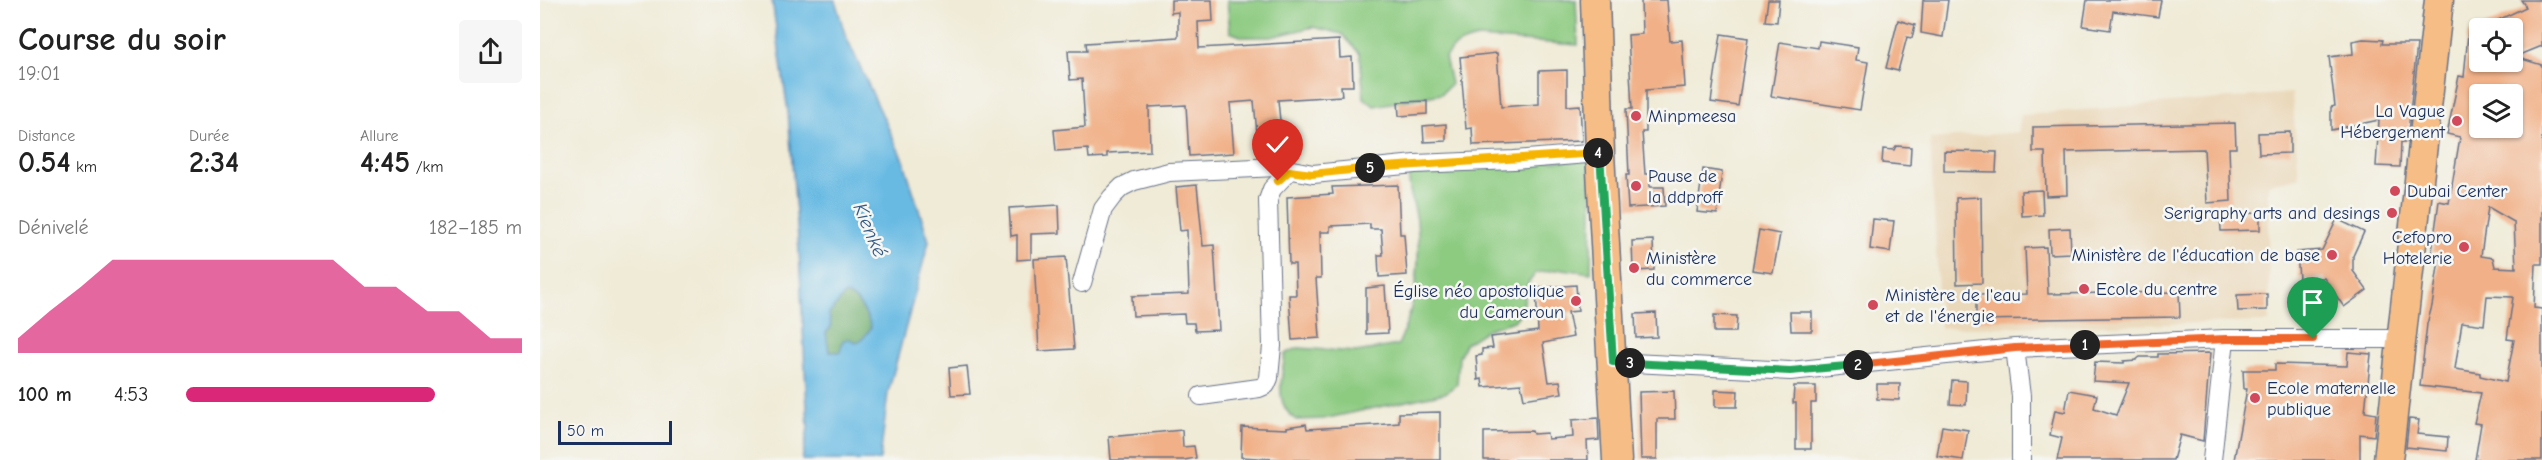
<!DOCTYPE html>
<html lang="fr">
<head>
<meta charset="utf-8">
<style>
  body { margin:0; font-family:"Comic Neue",sans-serif; background:#f6f6f6; color:#222; height:100vh; display:flex; flex-direction:column; font-size:22px; white-space:nowrap }
  * { box-sizing:border-box; margin:0 }
  p { font-size:20px; color:#767676 }
  .icon { flex:none; width:33px; height:33px; fill:none; stroke:currentColor; stroke-width:2; stroke-linecap:round; stroke-linejoin:round }
  .map { position:relative; flex:1; overflow:hidden }
  .side { display:flex; flex-direction:column; background:#fff; width:540px }
  .side>* { flex:none }
  .tools { position:absolute; left:1929px; top:18px; display:grid; gap:12px }
  .tools a { display:grid; place-items:center; width:54px; height:54px; border-radius:6px; background:#fff; box-shadow:0 2px 4px #0004; font-size:30px }
  .scale { position:absolute; left:18px; bottom:15px; width:114px; box-sizing:border-box; padding-left:6px; border:3px solid #1b2f5e; border-top:0; font-size:16px; line-height:21px; white-space:nowrap; color:#1b2f5e; -webkit-text-stroke:4px #f6f6f2; paint-order:stroke }
  .pin { position:absolute; display:grid; place-items:center; width:51px; height:51px; color:#fff; margin:-62px -26px; border-radius:50% 50% 50% 0; rotate:-45deg; box-shadow:0 0 6px #0007 }
  .pin .icon { rotate:45deg }
  .km { position:absolute; width:30px; height:30px; margin:-15px; border-radius:50%; background:#222; color:#fff; font-size:16px; line-height:30px; text-align:center }
  .round { display:grid; place-items:center; flex:none; width:63px; height:63px; border-radius:6px; background:#f6f6f6 }
  .head { display:flex; align-items:center; justify-content:space-between; height:102px; padding:0 18px }
  h1 { font-size:33px; font-weight:700; line-height:45px }
  .figures { display:grid; grid-template-columns:repeat(3,1fr); gap:9px; height:102px; padding:6px 18px }
  .figures div { display:grid; align-content:center }
  .figures b { font-size:30px; font-weight:700 }
  .figures small { font-size:16px; font-weight:400 }
  .figures p { font-size:16px }
  .chart { height:168px; padding:12px 18px }
  .chart p { display:flex; justify-content:space-between }
  .chart svg { width:100%; height:108px; margin-top:6px; fill:#db2777; opacity:.7 }
  ul { padding:0 18px; list-style:none; font-size:20px }
  li { display:grid; grid-template-columns:96px 72px 1fr; align-items:center; height:45px }
  li i { height:15px; border-radius:8px; background:#db2777 }
  main { display:flex; flex:1; min-height:0 }
  .map>svg:first-child { display:block }
</style>
</head>
<body>
<main>
<section class="side">
<div class="head"><div><h1>Course du soir</h1><p>19:01</p></div><a class="round"><svg class="icon" aria-label="share" viewBox="0 0 24 24"><path d="M12 15V3M7 8l5-5 5 5M5 13v7h14v-7"/></svg></a></div>
<div class="figures">
<div><p>Distance</p><b>0.54<small> km</small></b></div>
<div><p>Durée</p><b>2:34</b></div>
<div><p>Allure</p><b>4:45<small> /km</small></b></div>
</div>
<div class="chart"><p><span>Dénivelé</span>182–185 m</p>
<svg viewBox="0 0 160 44" preserveAspectRatio="none"><path d="M0 44V38L10 27L20 17L30 6L40 6L50 6L60 6L70 6L80 6L90 6L100 6L110 17L120 17L130 27L140 27L150 38L160 38V44z"/></svg>
</div>
<ul>
<li><b>100 m</b>4:53<i style="width:74%"></i></li>
</ul>
</section>
<div class="map">
<svg width="2002" height="460" viewBox="0 0 2002 460">
  <rect width="100%" height="100%" fill="#f6f6f2"/>
  <filter id="ink" filterUnits="userSpaceOnUse"><feTurbulence type="fractalNoise" baseFrequency=".0167" numOctaves="2"/><feDisplacementMap in="SourceGraphic" scale="12" xChannelSelector="R" yChannelSelector="G"/><feConvolveMatrix kernelMatrix="1 2 1 2 8 2 1 2 1" color-interpolation-filters="sRGB"/></filter>
  <filter id="wash" filterUnits="userSpaceOnUse"><feTurbulence type="fractalNoise" baseFrequency=".008" numOctaves="4" result="noise"/><feDisplacementMap in="SourceGraphic" scale="24" xChannelSelector="R" yChannelSelector="G"/><feGaussianBlur stdDeviation="1.35" result="paint"/><feColorMatrix in="noise" values="0 0 0 0 0 0 0 0 0 0 0 0 0 0 0 0 0 1.4 0 .05"/><feComposite in="paint" operator="in"/></filter>
  <g filter="url(#wash)">
    <rect width="100%" height="100%" fill="#f0ebd7"/>
    <polygon fill="#ead8ba" points="1752,93 1759,178 1728,184 1729,322 1400,328 1390,139 1478,132 1481,115"/>
    <g fill="#8dcb81" stroke="#547d70" stroke-width="1.5">
      <path d="M687 0H1036L1038 45 938 38C923 41 914 45 905 57L911 84 901 94 834 106 824 98 820 54 802 34 773 27 731 37H703L690 32Z"/>
      <path d="M1049 160 1052 206 1051 273 1023 269 996 273 988 283 982 311 974 321 948 329 925 344 919 357 917 384 905 393 783 419 756 420C733 403 742 380 745 354L758 348 816 352 858 345C876 306 881 263 877 221 875 204 868 194 869 175L1005 161Z"/>
    </g>
    <path fill="#72af6f" stroke="#466f66" stroke-width="1.5" d="M305 294C318 297 328 316 332 328L321 342 303 344 300 353 289 352 286 333 291 327 289 314Z"/>
    <path fill="#67bae3" stroke="#4174a0" stroke-width="1.5" fill-rule="evenodd" d="M232 0H295L305 34 364 162 389 241 348 393 340 460H262L268 428 259 251 248 112ZM305 294C318 296 328 316 331 328L321 341 317 343 310 339 303 340 300 352H289L286 333 291 327 289 314Z"/>
    <g id="blocks">
      <g fill="#f1b087" fill-rule="evenodd">
        <polygon points="631,0 672,0 673,21 658,22 659,48 799,40 800,58 812,57 813,86 801,86 802,96 738,100 741,131 717,134 714,101 690,103 694,153 649,156 646,105 609,107 610,151 567,153 567,157 549,158 548,149 516,151 514,130 545,127 542,79 530,80 528,51 547,51 546,43 638,37 638,12 631,13"/>
        <polygon points="1101,0 1127,0 1130,41 1142,40 1145,87 1106,90 1106,132 1102,132 1105,174 1110,174 1110,187 1124,187 1125,206 1088,208 1086,175 1089,175 1086,109 1092,109 1088,35 1102,34"/>
        <polygon points="1228,0 1239,0 1237,22 1225,21"/>
        <polygon points="1383,0 1408,0 1403,37 1381,33"/>
        <polygon points="1547,0 1621,0 1618,17 1573,11 1570,30 1543,26"/>
        <path d="M1981 0H2002V46L1975 57 2002 65V264H1996L1994 308 2002 309V460H1935L1941 424 1934 423 1941 393 1880 386 1887 324 1892 306 1900 253 1892 252 1899 201 1909 203 1920 137 1907 134 1919 76 1924 77 1928 34 1940 29V62H1972V28H1941L1986 7ZM1940 94H1972V128H1940ZM1948 207 1974 222 1976 268 1955 267 1953 258 1941 256ZM1947 296 1973 297 1967 339 1974 340 1966 382 1940 376V373L1915 369 1922 322 1944 325Z"/>
        <polygon points="1358,20 1375,25 1372,38 1367,37 1358,71 1346,68"/>
        <polygon points="1181,34 1208,38 1198,106 1171,102"/>
        <polygon points="1823,39 1843,40 1842,44 1877,44 1867,142 1861,142 1860,167 1836,166 1839,120 1791,130 1791,107 1795,106 1789,57 1813,54 1812,41"/>
        <polygon points="1279,41 1318,47 1316,60 1328,62 1320,110 1231,96 1240,42 1278,48"/>
        <polygon points="957,53 961,107 999,104 999,71 1027,70 1027,106 1040,105 1042,141 933,145 932,128 926,129 920,57"/>
        <polygon points="887,101 887,114 859,116 858,102"/>
        <polygon points="1695,123 1696,148 1689,148 1691,201 1667,203 1664,149 1526,152 1527,195 1506,196 1505,152 1493,152 1493,127"/>
        <polygon points="906,124 906,141 884,142 883,126"/>
        <polygon points="1750,132 1750,153 1719,154 1718,133"/>
        <polygon points="1356,146 1371,147 1370,166 1342,163 1343,149 1354,150"/>
        <polygon points="1404,151 1457,152 1456,172 1404,171"/>
        <polygon points="1163,169 1182,172 1177,214 1157,212"/>
        <polygon points="657,185 663,246 674,245 679,330 655,331 654,323 645,323 644,314 593,316 592,296 649,294 647,230 640,231 636,187"/>
        <polygon points="858,185 860,234 864,234 867,275 839,277 838,255 843,255 841,229 830,229 830,224 790,226 790,232 780,232 781,278 776,278 780,338 752,340 749,295 756,295 755,264 749,264 747,197 793,194 792,187"/>
        <polygon points="1502,190 1503,215 1482,216 1481,191"/>
        <polygon points="1441,197 1442,283 1417,284 1416,198"/>
        <polygon points="519,205 520,233 491,234 491,259 477,260 477,235 471,236 469,208"/>
        <polygon points="1720,213 1720,230 1681,231 1680,214"/>
        <polygon points="1333,219 1354,221 1350,252 1330,249"/>
        <polygon points="1797,219 1824,232 1813,256 1813,271 1827,290 1804,307 1784,278 1759,279 1757,252 1782,250"/>
        <polygon points="1530,228 1531,253 1510,254 1509,229"/>
        <polygon points="1219,230 1240,234 1233,273 1212,270"/>
        <polygon points="1113,240 1114,270 1093,271 1092,241"/>
        <polygon points="1506,247 1508,294 1639,292 1640,317 1436,320 1436,295 1487,294 1485,248"/>
        <polygon points="526,257 534,349 499,351 494,259"/>
        <polygon points="1036,285 1038,311 1028,312 1033,337 1003,343 1009,382 1020,381 1022,393 984,399 981,384 943,387 942,379 938,380 936,356 942,355 942,349 953,348 951,337 998,331 996,288"/>
        <polygon points="845,286 848,333 826,334 826,288"/>
        <polygon points="1727,294 1727,310 1698,311 1697,295"/>
        <polygon points="1250,312 1272,312 1272,331 1251,331"/>
        <polygon points="1116,313 1117,337 1096,338 1095,314"/>
        <polygon points="1174,315 1197,316 1196,332 1174,332"/>
        <polygon points="1808,352 1831,354 1825,412 1836,414 1834,436 1820,434 1820,460 1694,460 1707,389 1704,389 1703,370 1735,370 1735,364 1807,366"/>
        <polygon points="1670,353 1663,441 1640,435 1633,460 1517,460 1522,438 1510,435 1515,410 1525,412 1529,390 1557,395 1554,408 1576,415 1589,383 1553,381 1555,362 1584,363 1584,361 1596,360 1600,357 1618,357 1618,354"/>
        <polygon points="427,366 430,394 411,395 409,368"/>
        <polygon points="1412,380 1427,381 1426,405 1410,404"/>
        <polygon points="1337,384 1360,384 1359,400 1337,399"/>
        <polygon points="1254,386 1276,386 1276,403 1271,403 1271,449 1256,449 1256,403 1253,403"/>
        <polygon points="1175,390 1198,391 1197,407 1175,407"/>
        <polygon points="1134,391 1135,419 1117,419 1117,459 1101,459 1099,392"/>
        <polygon points="900,412 900,460 751,460 701,457 702,427 747,429 747,427 766,424 767,429 834,425 859,423 859,413"/>
        <polygon points="1058,418 1059,440 1047,441 1048,460 944,460 944,432 992,431 993,434 1007,433 1008,439 1033,437 1032,420"/>
        <polygon points="1869,419 1879,420 1877,434 1908,437 1907,451 1866,447"/>
        <polygon points="1402,426 1428,430 1423,460 1397,456"/>
        <polygon points="642,430 643,447 654,446 656,458 644,460 571,460 569,437"/>
      </g>
    </g>
  </g>
  <g filter="url(#ink)">
    <use href="#blocks" fill-opacity="0" stroke="#667188" stroke-width="1.5"/>
    <g fill="none" stroke-linecap="round" stroke-linejoin="round">
      <defs>
        <g id="street">
          <polyline points="542,283 563,209 572,197 582,187 594,181 629,172 737,167 773,174 875,164 974,160 1060,153"/>
          <polyline points="1475,348 1481,396 1481,460"/>
          <polyline points="1073,362 1250,371 1475,348 1685,339 1861,339"/>
          <polyline points="661,396 719,388 726,385 729,378 732,346 728,200 732,189 749,171"/>
          <polyline points="1672,460 1685,339"/>
        </g>
        <g id="primary">
          <polyline points="1055,0 1060,153 1077,460"/>
          <polyline points="1848,460 1899,0"/>
        </g>
      </defs>
      <use href="#street" stroke="#667188" stroke-width="20"/>
      <use href="#primary" stroke="#667188" stroke-width="31"/>
      <use href="#street" stroke="#fff" stroke-width="18"/>
      <use href="#primary" stroke="#f6be86" stroke-width="28"/>
    </g>
  </g>
  <g fill="none" stroke-linecap="round" stroke-linejoin="round" filter="url(#ink)">
    <defs>
      <polyline id="split-1" points="1545,345 1686,339 1773,339"/>
      <polyline id="split-2" points="1318,365 1475,348 1545,345"/>
      <polyline id="split-3" points="1090,363 1250,371 1318,365"/>
      <polyline id="split-4" points="1058,153 1060,153 1073,362 1090,363"/>
      <polyline id="split-5" points="830,168 1058,153"/>
      <polyline id="split-6" points="738,181 749,171 772,174 830,168"/>
    </defs>
    <use href="#split-1" stroke="#fff" stroke-width="12"/>
    <use href="#split-2" stroke="#fff" stroke-width="12"/>
    <use href="#split-3" stroke="#fff" stroke-width="12"/>
    <use href="#split-4" stroke="#fff" stroke-width="12"/>
    <use href="#split-5" stroke="#fff" stroke-width="12"/>
    <use href="#split-6" stroke="#fff" stroke-width="12"/>
    <use href="#split-1" stroke="#f0652b" stroke-width="8"/>
    <use href="#split-2" stroke="#f0652b" stroke-width="8"/>
    <use href="#split-3" stroke="#22a559" stroke-width="8"/>
    <use href="#split-4" stroke="#22a559" stroke-width="8"/>
    <use href="#split-5" stroke="#f5b400" stroke-width="8"/>
    <use href="#split-6" stroke="#f5b400" stroke-width="8"/>
  </g>
  <g fill="#d1495b" stroke="#f6f6f2" stroke-width="2">
    <circle cx="1096" cy="116" r="6"/>
    <circle cx="1917" cy="121" r="6"/>
    <circle cx="1096" cy="186" r="6"/>
    <circle cx="1855" cy="191" r="6"/>
    <circle cx="1852" cy="213" r="6"/>
    <circle cx="1924" cy="247" r="6"/>
    <circle cx="1792" cy="255" r="6"/>
    <circle cx="1094" cy="268" r="6"/>
    <circle cx="1544" cy="289" r="6"/>
    <circle cx="1036" cy="301" r="6"/>
    <circle cx="1333" cy="305" r="6"/>
    <circle cx="1715" cy="398" r="6"/>
  </g>
  <g text-anchor="middle" dominant-baseline="central" stroke-width="5" stroke-linejoin="round" paint-order="stroke">
    <g font-size="18" fill="#1b2f5e" stroke="#f6f6f2" text-anchor="start">
      <text x="1905" y="111" text-anchor="end">La Vague<tspan x="1905" dy="21">Hébergement</tspan></text>
      <text x="1108" y="116">Minpmeesa</text>
      <text x="1108" y="176">Pause de<tspan x="1108" dy="21">la ddproff</tspan></text>
      <text x="1867" y="191">Dubai Center</text>
      <text x="1840" y="213" text-anchor="end">Serigraphy arts and desings</text>
      <text x="1912" y="237" text-anchor="end">Cefopro<tspan x="1912" dy="21">Hotelerie</tspan></text>
      <text x="1780" y="255" text-anchor="end">Ministère de l'éducation de base</text>
      <text x="1106" y="258">Ministère<tspan x="1106" dy="21">du commerce</tspan></text>
      <text x="1556" y="289">Ecole du centre</text>
      <text x="1024" y="291" text-anchor="end">Église néo apostolique<tspan x="1024" dy="21">du Cameroun</tspan></text>
      <text x="1345" y="295">Ministère de l'eau<tspan x="1345" dy="21">et de l'énergie</tspan></text>
      <text x="1727" y="388">Ecole maternelle<tspan x="1727" dy="21">publique</tspan></text>
    </g>
    <g font-size="20" font-style="italic" fill="#325986" stroke="#f6f6f2">
      <text transform="translate(330 230) rotate(67)">Kienké</text>
    </g>
  </g>
</svg>
<div class="tools">
<a><svg class="icon" aria-label="locate" viewBox="0 0 24 24"><circle cx="12" cy="12" r="6"/><path d="M12 2v4M12 18v4M2 12h4M18 12h4"/></svg></a>
<a><svg class="icon" aria-label="layers" viewBox="0 0 24 24"><path d="M12 4l9 5-9 5-9-5zM3 14l9 5 9-5"/></svg></a>
</div>
<div class="scale">50 m</div>
<div class="pin" style="left:1773px;top:339px;background:#1e9e55"><svg class="icon" aria-label="arrive" viewBox="0 0 24 24"><path d="M6 21V4h12l-3 4 3 4H6"/></svg></div>
<div class="pin" style="left:738px;top:181px;background:#d93025"><svg class="icon" aria-label="check" viewBox="0 0 24 24"><path d="M5 12l5 5 9-10"/></svg></div>
<b class="km" style="left:1545px;top:345px">1</b>
<b class="km" style="left:1318px;top:365px">2</b>
<b class="km" style="left:1090px;top:363px">3</b>
<b class="km" style="left:1058px;top:153px">4</b>
<b class="km" style="left:830px;top:168px">5</b>
</div>
</main>
</body>
</html>
